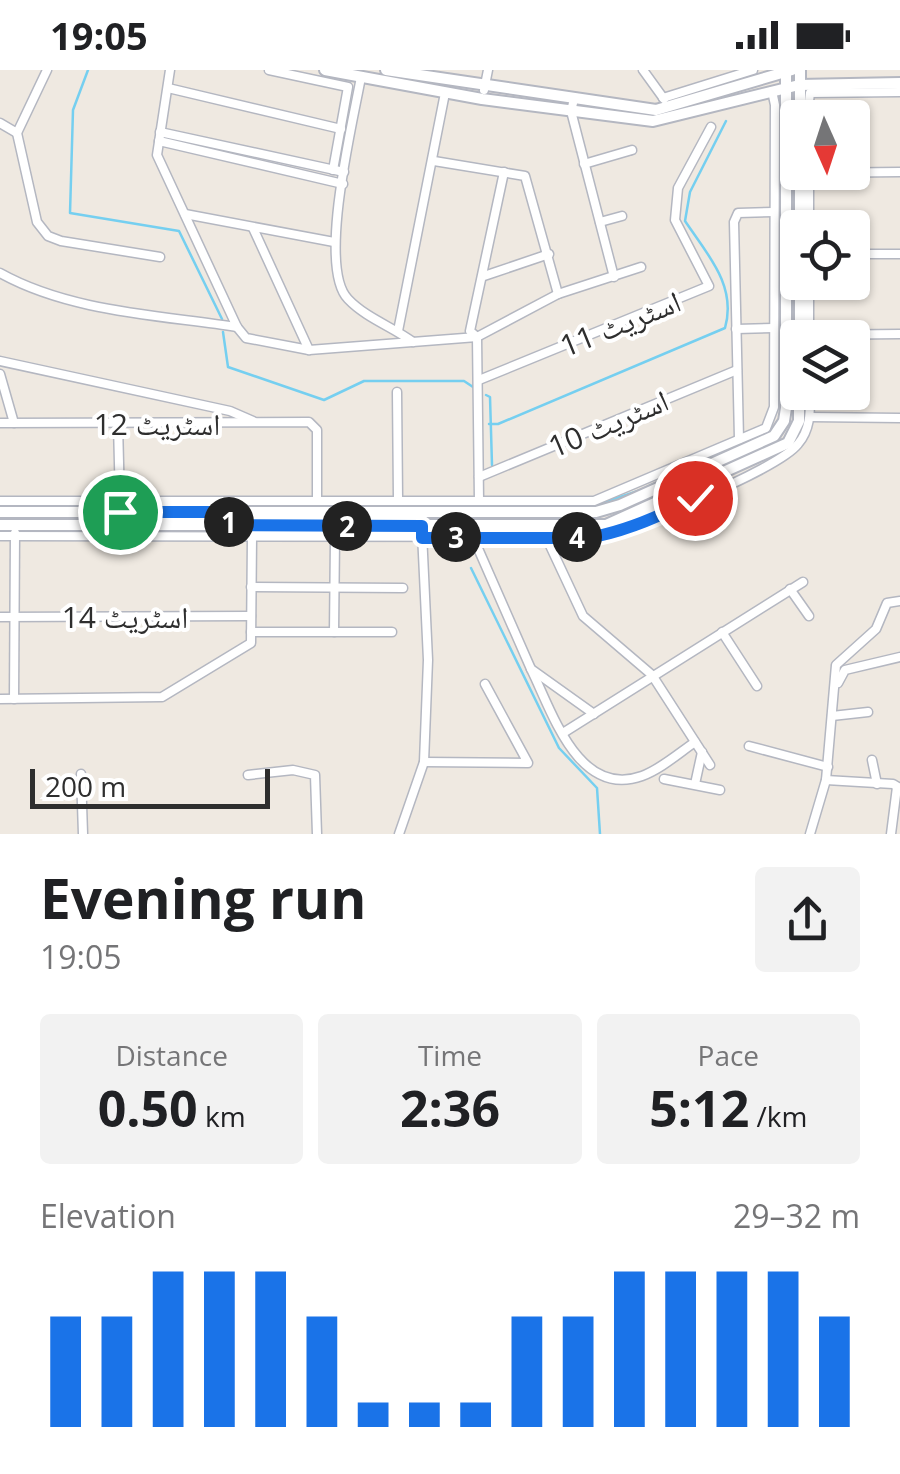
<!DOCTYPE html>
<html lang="en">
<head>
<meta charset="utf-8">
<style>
  body { margin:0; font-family:"Open Sans","Noto Naskh Arabic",sans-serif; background:#f2f2f2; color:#202124; height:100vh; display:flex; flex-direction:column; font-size:38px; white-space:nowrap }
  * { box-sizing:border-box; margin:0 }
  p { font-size:32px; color:#757577 }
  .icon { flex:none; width:55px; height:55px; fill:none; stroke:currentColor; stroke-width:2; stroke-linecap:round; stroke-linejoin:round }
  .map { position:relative; height:764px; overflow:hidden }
  .panel { display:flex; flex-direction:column; background:#fff; flex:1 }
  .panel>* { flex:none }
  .needle { width:65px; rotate:177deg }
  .fabs { position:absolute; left:780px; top:30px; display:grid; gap:20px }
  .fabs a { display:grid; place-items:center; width:90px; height:90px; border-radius:10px; background:#fff; box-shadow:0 2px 8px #0004; font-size:50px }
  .scale { position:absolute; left:30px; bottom:25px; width:240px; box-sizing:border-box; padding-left:10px; border:5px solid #2e2e2e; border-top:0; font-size:28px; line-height:35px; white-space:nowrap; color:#2e2e2e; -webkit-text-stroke:8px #fff; paint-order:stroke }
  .pin { position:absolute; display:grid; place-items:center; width:85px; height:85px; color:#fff; margin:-42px; border:5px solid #fff; border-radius:50%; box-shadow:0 2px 10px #0007 }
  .km { position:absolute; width:50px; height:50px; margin:-25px; border-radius:50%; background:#222; color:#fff; font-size:28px; line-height:50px; text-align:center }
  .round { display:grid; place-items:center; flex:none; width:105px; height:105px; border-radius:10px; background:#f2f2f2 }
  .overview { display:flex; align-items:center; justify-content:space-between; height:170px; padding:0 40px }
  h1 { font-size:55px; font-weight:700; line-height:75px }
  .stats { display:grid; grid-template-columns:repeat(3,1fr); gap:15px; height:170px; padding:10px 40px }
  .stats div { display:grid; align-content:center; border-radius:10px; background:#f2f2f2; text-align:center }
  .stats b { font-size:50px; font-weight:700 }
  .stats small { font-size:28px; font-weight:400 }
  .stats p { font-size:28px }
  .chart { height:280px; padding:20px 40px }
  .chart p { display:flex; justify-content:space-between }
  .chart svg { width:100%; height:180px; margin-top:10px; stroke:#1a73e8; stroke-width:6 }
  .status { display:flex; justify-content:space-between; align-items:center; height:70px; padding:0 50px; background:#fff; direction:ltr }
  .status svg { height:28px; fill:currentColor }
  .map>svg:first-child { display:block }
</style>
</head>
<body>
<div class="status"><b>19:05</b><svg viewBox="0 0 49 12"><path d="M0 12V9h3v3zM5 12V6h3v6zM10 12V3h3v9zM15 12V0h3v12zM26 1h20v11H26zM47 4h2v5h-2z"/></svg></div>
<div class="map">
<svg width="900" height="764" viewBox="0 0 900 764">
  <rect width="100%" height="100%" fill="#efe9e1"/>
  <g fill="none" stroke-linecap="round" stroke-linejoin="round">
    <g stroke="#75cff0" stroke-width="2.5">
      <polyline points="88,0 73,40 70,143 179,161 222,249"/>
      <polyline points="779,38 781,337"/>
      <polyline points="223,262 228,297 324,330 364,311 464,311 473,317"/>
      <polyline points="486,325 490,327 492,395"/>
      <path d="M489 354H498L725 258C737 216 708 185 685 151L690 122 726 51"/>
      <polyline points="590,437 641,420 775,358"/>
      <polyline points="471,498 559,678 597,718 600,764"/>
    </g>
    <defs>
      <g id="street">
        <polyline points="47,0 17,63 37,152 48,166 61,171 160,187"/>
        <polyline points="170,0 157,85 237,257 246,268 309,280 477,267 558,224 641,197"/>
        <polyline points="269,0 348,17 333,100"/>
        <polyline points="643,0 664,29"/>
        <path d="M361 7C353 52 317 197 348 229 366 248 393 257 413 272"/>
        <polyline points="168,18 341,59"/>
        <polyline points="484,20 488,0"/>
        <polyline points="663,28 753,0"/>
        <polyline points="574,29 571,41 614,207"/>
        <polyline points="807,48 810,23 900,22"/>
        <polyline points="0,53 17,63"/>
        <polyline points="160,62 344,102"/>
        <polyline points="159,71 343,114"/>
        <polyline points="434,91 525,106 558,224"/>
        <polyline points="584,94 632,80"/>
        <polyline points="185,144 334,172"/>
        <polyline points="600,152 622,146"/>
        <polyline points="253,158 309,280"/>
        <polyline points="809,158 809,103 900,102"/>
        <polyline points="852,184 900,184"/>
        <path d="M0 203C70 242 159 245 237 257"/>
        <polyline points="484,206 549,184"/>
        <polyline points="809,212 809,268"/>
        <polyline points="736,259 774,258"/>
        <polyline points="398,261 445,23"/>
        <polyline points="809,265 900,264"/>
        <polyline points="0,291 230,341 253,351"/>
        <polyline points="0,304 14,353"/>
        <polyline points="479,310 709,216 675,150 678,118 711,57"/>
        <polyline points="397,322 398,429"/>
        <polyline points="810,347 900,348"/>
        <polyline points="0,353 309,352 317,360 317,430"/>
        <polyline points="118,354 120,433"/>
        <polyline points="739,369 734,152 738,143 774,142"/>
        <polyline points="479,407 737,300"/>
        <polyline points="0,431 594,431 766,358 774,337 775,35 772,21"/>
        <polyline points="479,431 477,267 470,261 504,102"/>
        <path d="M0 466 587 467C623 463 778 400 798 374 811 359 810 341 810 322"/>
        <polyline points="473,467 531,599 594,644"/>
        <polyline points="546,467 583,546 652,605 710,695"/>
        <polyline points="335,468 334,562 392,562"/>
        <polyline points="251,517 403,518"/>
        <polyline points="790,519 809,546"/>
        <polyline points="0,547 251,546"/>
        <polyline points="251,562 334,562"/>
        <polyline points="722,562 757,616"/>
        <path d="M531 599C552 641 578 729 642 706 661 699 679 683 695 672"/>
        <polyline points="838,613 845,600 900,587"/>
        <polyline points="0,629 162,627 251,573 252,467"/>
        <polyline points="14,629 15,463"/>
        <polyline points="832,646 868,642"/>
        <polyline points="563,663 803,512"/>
        <polyline points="749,676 828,697"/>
        <polyline points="872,690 877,714"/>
        <polyline points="424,692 528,693 485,614"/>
        <polyline points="81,704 83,764"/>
        <polyline points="248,705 293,700 315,705 317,764"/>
        <polyline points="664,709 720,720"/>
        <polyline points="826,710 893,714 900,718"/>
        <polyline points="695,714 702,682"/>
        <polyline points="399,764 424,692 428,590 422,463"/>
        <polyline points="810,764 826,710 836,595 876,559 887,533 900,531"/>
        <polyline points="891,764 897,717"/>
      </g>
      <g id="secondary">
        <polyline points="325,0 482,29 653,51 799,15 900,13"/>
        <polyline points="386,0 656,40 792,0"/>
        <polyline points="800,48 800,0"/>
        <polyline points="800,158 800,102"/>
        <polyline points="800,268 800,212"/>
        <polyline points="0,442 596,442 620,435 774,366 784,351 786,338 786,0"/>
        <polyline points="0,455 606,455 788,373 799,351 799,322"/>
      </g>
    </defs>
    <use href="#street" stroke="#b4b7c1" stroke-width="11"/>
    <use href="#secondary" stroke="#b4b7c1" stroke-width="14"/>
    <use href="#street" stroke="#fff" stroke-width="8"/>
    <use href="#secondary" stroke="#fff" stroke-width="10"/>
  </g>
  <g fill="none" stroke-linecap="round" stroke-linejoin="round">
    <defs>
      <path id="route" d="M120 442H230L229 455 422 456V468H587C625 462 661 446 695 428"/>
    </defs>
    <use href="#route" stroke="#fff" stroke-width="20"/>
    <use href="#route" stroke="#1a73e8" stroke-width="12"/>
  </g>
  <g text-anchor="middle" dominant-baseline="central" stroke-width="8" stroke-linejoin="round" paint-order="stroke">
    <g font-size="30" fill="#2e2e2e" stroke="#fff">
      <text transform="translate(620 253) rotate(-22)">اسٹریٹ 11</text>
      <text x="157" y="353">اسٹریٹ 12</text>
      <text transform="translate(608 353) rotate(-23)">اسٹریٹ 10</text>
      <text x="125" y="546">اسٹریٹ 14</text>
    </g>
  </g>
</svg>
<div class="fabs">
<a><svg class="needle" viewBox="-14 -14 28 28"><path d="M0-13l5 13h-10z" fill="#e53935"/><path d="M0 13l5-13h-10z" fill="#757577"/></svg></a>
<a><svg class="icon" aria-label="locate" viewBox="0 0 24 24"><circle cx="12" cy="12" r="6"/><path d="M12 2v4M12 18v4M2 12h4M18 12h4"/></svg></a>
<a><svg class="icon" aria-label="layers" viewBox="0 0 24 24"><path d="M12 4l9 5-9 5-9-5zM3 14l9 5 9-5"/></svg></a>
</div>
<div class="scale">200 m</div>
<div class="pin" style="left:120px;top:442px;background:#1e9e55"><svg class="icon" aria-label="arrive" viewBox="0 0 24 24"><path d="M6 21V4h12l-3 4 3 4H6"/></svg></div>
<div class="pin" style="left:695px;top:428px;background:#d93025"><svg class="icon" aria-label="check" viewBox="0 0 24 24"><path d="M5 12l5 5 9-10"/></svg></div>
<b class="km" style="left:229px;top:452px">1</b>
<b class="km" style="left:347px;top:456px">2</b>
<b class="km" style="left:456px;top:467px">3</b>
<b class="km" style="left:577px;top:467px">4</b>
</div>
<section class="panel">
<div class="overview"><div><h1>Evening run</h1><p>19:05</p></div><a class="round"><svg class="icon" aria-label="share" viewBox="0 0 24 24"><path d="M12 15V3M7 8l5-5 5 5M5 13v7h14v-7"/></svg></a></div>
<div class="stats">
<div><p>Distance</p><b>0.50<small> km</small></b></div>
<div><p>Time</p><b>2:36</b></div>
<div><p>Pace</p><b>5:12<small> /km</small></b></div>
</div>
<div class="chart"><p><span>Elevation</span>29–32 m</p>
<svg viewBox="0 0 160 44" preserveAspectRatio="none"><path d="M5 44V17M15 44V17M25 44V6M35 44V6M45 44V6M55 44V17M65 44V38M75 44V38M85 44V38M95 44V17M105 44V17M115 44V6M125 44V6M135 44V6M145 44V6M155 44V17"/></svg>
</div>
</section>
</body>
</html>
